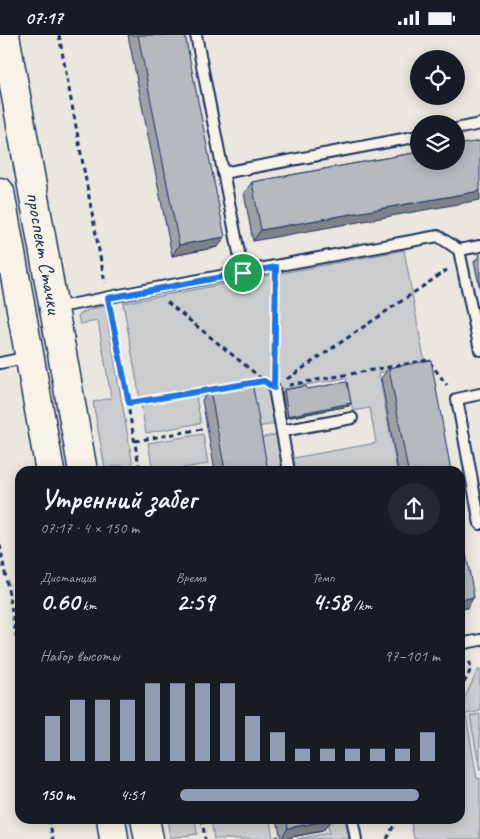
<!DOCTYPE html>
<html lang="ru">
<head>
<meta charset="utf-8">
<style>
  body { margin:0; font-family:Caveat,sans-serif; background:#242831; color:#f1f3f6; height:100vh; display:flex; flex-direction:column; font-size:19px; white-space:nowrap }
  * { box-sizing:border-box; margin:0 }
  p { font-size:16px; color:#9ea1a6 }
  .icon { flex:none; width:28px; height:28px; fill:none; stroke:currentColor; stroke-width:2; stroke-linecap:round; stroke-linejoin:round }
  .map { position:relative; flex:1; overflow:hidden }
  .drawer { position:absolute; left:15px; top:431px; width:450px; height:358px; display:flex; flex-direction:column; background:#171b24; border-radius:15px; box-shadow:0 2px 12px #0003 }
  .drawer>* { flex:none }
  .controls { position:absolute; left:410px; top:15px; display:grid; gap:10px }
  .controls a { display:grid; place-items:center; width:55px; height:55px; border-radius:50%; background:#171b24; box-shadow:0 2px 12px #0003; font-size:25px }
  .pin { position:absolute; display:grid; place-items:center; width:42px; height:42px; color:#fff; margin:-21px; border:2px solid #fff; border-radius:50%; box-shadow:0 1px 5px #0007 }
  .round { display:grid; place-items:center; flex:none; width:52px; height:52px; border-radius:26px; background:#242831 }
  .summary { display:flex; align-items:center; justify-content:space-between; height:85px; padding:0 25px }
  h1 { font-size:28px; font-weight:600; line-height:38px }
  .figures { display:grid; grid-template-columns:repeat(3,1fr); gap:8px; height:85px; padding:5px 25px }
  .figures div { display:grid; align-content:center }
  .figures b { font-size:25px; font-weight:600 }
  .figures small { font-size:14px; font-weight:400 }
  .figures p { font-size:14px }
  .chart { height:140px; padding:10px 25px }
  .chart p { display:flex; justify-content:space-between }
  .chart svg { width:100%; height:90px; margin-top:5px; stroke:#919bb2; stroke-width:6 }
  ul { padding:0 25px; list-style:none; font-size:16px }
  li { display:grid; grid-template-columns:80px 60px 1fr; align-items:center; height:38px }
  li i { height:12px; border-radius:6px; background:#919bb2 }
  .status { display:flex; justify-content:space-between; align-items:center; height:35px; padding:0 25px; background:#171b24; direction:ltr }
  .status svg { height:14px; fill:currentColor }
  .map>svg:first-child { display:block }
</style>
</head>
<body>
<div class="status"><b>07:17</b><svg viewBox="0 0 49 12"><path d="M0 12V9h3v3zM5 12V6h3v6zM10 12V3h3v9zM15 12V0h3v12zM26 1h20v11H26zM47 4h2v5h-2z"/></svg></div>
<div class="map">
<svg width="480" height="804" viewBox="0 0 480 804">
  <rect width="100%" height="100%" fill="#eae7e0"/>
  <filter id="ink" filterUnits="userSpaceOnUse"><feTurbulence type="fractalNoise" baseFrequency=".02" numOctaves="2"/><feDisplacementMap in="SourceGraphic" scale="10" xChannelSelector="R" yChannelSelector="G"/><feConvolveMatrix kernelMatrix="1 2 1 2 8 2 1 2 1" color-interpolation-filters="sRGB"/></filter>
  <g filter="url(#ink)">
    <g fill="#cbcccd" stroke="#737e96">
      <polygon points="404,215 425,329 379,338 397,436 295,436 293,423 376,408 370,373 353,376 346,343 270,356 275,389 257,392 250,352 196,362 201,388 146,398 123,268"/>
      <path d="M105 271 134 436H124L123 430 105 433 93 367 111 363 98 286 80 289 78 281C87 274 94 273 105 271Z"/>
      <polygon points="203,399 208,429 165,436 153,436 148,408"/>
      <polygon points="278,399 284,436 266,436 260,403"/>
      <polygon points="478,635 480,635 480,676 466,679 477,744 480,743 480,804 414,804 410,784 460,784 460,672"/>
      <polygon points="480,679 480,736 470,681"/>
      <polygon points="167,784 195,784 197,799 170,803"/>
      <polygon points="211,784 270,784 273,804 214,804"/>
      <polygon points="327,784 346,784 349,804 297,804 329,798"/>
    </g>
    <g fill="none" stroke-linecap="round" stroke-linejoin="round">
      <defs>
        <g id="lane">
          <polyline points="196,0 243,238"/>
          <polyline points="456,94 480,89"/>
          <polyline points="223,138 419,101"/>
          <polyline points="459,215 480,315"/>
          <polyline points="55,273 150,254 438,201 459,215 480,211"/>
          <polyline points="0,328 29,322"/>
          <polyline points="274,353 289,436"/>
          <polyline points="480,359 457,364 480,489"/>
          <polyline points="282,396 352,383"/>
          <polyline points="460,609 480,605"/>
          <polyline points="352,784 356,804"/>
        </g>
        <g id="primary">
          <polyline points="5,0 83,436"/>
          <polyline points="0,157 50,436"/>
          <polyline points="111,784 114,804"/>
          <polyline points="145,784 149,804"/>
        </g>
      </defs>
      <use href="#lane" stroke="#1b2f5e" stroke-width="14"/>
      <use href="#primary" stroke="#1b2f5e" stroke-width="31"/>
      <g stroke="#1b2f5e" stroke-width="3" stroke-dasharray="5 4" stroke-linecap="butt">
        <polyline points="59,0 105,248"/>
        <polyline points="167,267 261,343"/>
        <polyline points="111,278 140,436"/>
        <polyline points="274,337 275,249"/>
        <polyline points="287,344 447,235"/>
        <polyline points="289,350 428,325 447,350"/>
        <polyline points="129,368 211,355"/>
        <polyline points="135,406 202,394"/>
        <polyline points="0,510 20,621"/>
        <polyline points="460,656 471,634 469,623"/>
        <polyline points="49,784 53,804"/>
        <polyline points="202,784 205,804"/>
        <polyline points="276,801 277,804"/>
        <polyline points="387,804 397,784"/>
      </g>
      <use href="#lane" stroke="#f7f3e8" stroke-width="10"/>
      <use href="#primary" stroke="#f7f3e8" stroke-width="28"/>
    </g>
    <g fill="#9da0a4" stroke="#1b2f5e">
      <polygon points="128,0 185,0 218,212 172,221"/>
      <polygon points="419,117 253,206 244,158 252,147"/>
      <polygon points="480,219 480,254 474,227"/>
      <polygon points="389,333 451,436 398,436 381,343"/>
      <polygon points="210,354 268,436 215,436 202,365"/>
      <polygon points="307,354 351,368 349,371 286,383 282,358 284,355"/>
      <polygon points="277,784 330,784 323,796 281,804"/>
    </g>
    <g fill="#7f8286" stroke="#1b2f5e">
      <polygon points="480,156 480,165 253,206 261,195"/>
      <polygon points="225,202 218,212 172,221 179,210"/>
      <polygon points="351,368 349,371 286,383 288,381"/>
      <polygon points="474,562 467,573 460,575 460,565"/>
      <polygon points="331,785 323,796 281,804 288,793"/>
    </g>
    <g fill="#b6babf" stroke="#1b2f5e">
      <polygon points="138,0 185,0 225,202 179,210"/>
      <polygon points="480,106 480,156 261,195 252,147 419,117 419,126 456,126 456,110"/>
      <polygon points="431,325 451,436 408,436 389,333"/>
      <polygon points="252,347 268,436 225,436 210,354"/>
      <polygon points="347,347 351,368 288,381 284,355 306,351 307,354"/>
      <polygon points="460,485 474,562 460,565"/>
      <polygon points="287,784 330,784 331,785 288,793"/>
    </g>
  </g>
  <g fill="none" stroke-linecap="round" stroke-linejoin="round" filter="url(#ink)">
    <defs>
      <polygon id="route" points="276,232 274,353 264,346 129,368 108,263"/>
    </defs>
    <use href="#route" stroke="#fff" stroke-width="10"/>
    <use href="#route" stroke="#1a73e8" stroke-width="6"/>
  </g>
  <g text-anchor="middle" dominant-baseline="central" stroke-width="4" stroke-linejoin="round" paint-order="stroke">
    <g font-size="21" fill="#1b2f5e" stroke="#f7f3e8">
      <text transform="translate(44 218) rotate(80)">проспект Стачки</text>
    </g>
  </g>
</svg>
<div class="controls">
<a><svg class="icon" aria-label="locate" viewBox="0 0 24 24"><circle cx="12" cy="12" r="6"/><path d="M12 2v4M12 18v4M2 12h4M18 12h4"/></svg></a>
<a><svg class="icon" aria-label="layers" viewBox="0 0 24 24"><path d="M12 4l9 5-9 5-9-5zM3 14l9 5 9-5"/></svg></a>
</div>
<div class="pin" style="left:243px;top:238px;background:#1e9e55"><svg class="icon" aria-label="arrive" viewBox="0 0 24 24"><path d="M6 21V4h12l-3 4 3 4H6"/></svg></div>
<section class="drawer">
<div class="summary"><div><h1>Утренний забег</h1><p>07:17 · 4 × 150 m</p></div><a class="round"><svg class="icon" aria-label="share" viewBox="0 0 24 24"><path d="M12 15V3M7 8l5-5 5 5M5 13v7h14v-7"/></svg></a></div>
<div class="figures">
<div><p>Дистанция</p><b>0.60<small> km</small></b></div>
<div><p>Время</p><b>2:59</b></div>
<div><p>Темп</p><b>4:58<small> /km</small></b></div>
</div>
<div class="chart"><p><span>Набор высоты</span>97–101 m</p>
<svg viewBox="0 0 160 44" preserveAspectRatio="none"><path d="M5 44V22M15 44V14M25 44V14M35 44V14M45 44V6M55 44V6M65 44V6M75 44V6M85 44V22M95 44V30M105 44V38M115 44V38M125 44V38M135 44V38M145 44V38M155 44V30"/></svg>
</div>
<ul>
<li><b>150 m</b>4:51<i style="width:92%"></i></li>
</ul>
</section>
</div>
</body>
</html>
